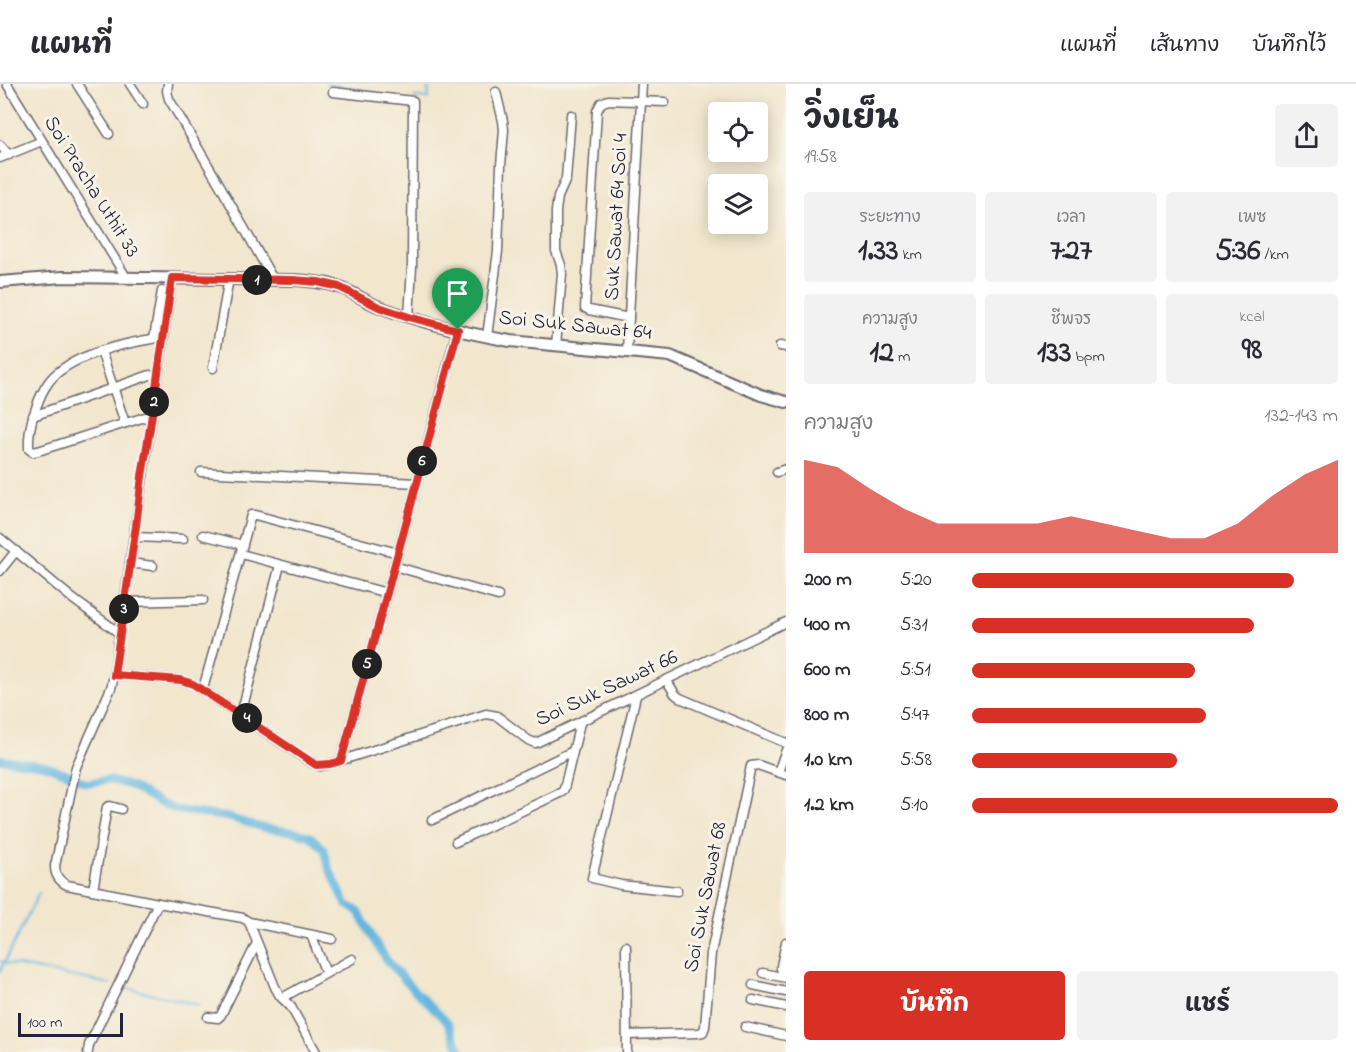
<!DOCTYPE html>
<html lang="th">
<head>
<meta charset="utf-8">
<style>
  body { margin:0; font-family:"Indie Flower","Playpen Sans Thai",sans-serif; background:#f2f2f3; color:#2b2b33; height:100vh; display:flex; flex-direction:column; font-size:22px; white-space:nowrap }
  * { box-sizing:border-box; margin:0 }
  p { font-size:20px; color:#7c7c81 }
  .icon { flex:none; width:33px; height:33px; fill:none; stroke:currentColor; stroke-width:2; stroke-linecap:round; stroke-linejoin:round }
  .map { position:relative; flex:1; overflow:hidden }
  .details { display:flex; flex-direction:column; background:#fff; width:570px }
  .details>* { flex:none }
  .controls { position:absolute; left:708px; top:18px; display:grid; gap:12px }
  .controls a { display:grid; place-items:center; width:60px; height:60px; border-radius:6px; background:#fff; box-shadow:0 3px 15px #0003; font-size:30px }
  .scale { position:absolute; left:18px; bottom:15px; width:105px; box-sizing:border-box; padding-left:6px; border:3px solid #22223b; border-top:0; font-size:16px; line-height:21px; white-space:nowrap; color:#22223b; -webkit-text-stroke:4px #f7f3e8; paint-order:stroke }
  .pin { position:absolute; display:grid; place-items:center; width:51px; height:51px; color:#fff; margin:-62px -26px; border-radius:50% 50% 50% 0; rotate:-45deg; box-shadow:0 0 6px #0007 }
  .pin .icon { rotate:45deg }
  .km { position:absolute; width:30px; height:30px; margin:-15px; border-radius:50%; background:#222; color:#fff; font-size:16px; line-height:30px; text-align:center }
  .round { display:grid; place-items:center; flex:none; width:63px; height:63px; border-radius:6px; background:#f2f2f3 }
  .summary { display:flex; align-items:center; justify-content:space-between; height:102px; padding:0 18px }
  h1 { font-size:33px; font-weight:700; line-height:45px }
  .metrics { display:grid; grid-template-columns:repeat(3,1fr); gap:9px; height:102px; padding:6px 18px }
  .metrics div { display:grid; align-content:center; border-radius:6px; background:#f2f2f3; text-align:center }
  .metrics b { font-size:30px; font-weight:700 }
  .metrics small { font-size:16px; font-weight:400 }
  .metrics p { font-size:16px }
  .chart { height:168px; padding:12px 18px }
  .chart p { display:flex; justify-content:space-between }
  .chart svg { width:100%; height:108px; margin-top:6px; fill:#d93025; opacity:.7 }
  .cta { display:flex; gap:12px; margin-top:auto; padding:12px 18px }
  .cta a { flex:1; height:69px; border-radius:6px; background:#d93025; color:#fff; font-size:24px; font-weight:700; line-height:69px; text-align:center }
  .cta a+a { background:#f2f2f3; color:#2b2b33 }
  ul { padding:0 18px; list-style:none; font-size:20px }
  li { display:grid; grid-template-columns:96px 72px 1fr; align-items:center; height:45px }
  li i { height:15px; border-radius:8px; background:#d93025 }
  header { display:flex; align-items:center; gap:36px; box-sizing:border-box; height:84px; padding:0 30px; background:#fff; border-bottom:2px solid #e1e1e2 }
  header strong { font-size:28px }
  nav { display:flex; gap:33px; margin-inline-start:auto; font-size:21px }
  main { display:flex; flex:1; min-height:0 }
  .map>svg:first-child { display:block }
</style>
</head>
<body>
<header>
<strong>แผนที่</strong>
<nav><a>แผนที่</a><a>เส้นทาง</a><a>บันทึกไว้</a></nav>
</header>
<main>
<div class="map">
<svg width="786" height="968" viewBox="0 0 786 968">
  <rect width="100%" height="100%" fill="#f7f3e8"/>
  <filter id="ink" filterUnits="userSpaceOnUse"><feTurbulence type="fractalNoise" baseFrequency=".0167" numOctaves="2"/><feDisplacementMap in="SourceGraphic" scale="12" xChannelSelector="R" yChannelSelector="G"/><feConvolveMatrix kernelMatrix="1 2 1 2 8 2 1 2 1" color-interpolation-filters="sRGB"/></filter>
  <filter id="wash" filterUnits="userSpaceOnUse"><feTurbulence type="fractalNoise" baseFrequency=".008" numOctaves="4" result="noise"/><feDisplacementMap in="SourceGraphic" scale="24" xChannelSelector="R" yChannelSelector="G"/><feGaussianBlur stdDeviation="1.35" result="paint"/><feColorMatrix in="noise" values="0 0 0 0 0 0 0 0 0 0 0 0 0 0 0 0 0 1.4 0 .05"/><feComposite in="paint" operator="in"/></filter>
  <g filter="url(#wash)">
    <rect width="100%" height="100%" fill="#f2e6cd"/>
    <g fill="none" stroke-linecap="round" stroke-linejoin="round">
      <g stroke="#64b7e0" stroke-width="2">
        <polyline points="326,0 376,9"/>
        <polyline points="414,13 429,14 428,0"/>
        <polyline points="0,877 4,879 111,900"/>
        <polyline points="0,887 39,809"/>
        <polyline points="123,903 199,921"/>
      </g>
      <polyline stroke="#64b7e0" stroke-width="8" points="0,675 43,681 66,689 86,699 109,696 131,702 160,719 177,726 227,733 264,744 295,748 310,752 324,765 329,784 346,820 359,828 370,849 386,875 408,900 447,938 461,968"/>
    </g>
  </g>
  <g filter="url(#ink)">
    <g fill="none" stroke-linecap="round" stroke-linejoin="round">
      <defs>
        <g id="minor">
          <polyline points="7,0 126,193"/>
          <polyline points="77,0 109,50"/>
          <polyline points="130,0 143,20"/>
          <polyline points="168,0 167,7 169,15 218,98 274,197"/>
          <polyline points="333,8 413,17 412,183 409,233"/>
          <polyline points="0,61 9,71"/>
          <polyline points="0,74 42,57"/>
          <polyline points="629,234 589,226 585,224 597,27 601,19 608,16 665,18"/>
          <polyline points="487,253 498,167 501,81 504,46 503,37 496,8"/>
          <polyline points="154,254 162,207"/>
          <polyline points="556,262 562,190 561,181 556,167 556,127 558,113 566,95 571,31"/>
          <polyline points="780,262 786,263"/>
          <polyline points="101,267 125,339"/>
          <polyline points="627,268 642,0"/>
          <polyline points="213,284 229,194"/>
          <polyline points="33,332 150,291"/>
          <path d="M145 333 38 367 33 368 29 365C28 351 31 337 36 324 39 315 43 306 48 299 68 270 131 258 164 253"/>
          <polyline points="201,388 417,399"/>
          <polyline points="777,388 786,385"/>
          <polyline points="203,451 243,461"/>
          <polyline points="135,453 183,455"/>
          <polyline points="0,454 73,515 119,549"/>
          <polyline points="241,470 387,509"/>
          <polyline points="130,479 153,482"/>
          <polyline points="394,482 498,512"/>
          <polyline points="0,487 16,467"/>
          <polyline points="125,518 203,516"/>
          <polyline points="114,591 181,596 193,600 312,679 320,682 330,680 486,630 497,632 528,656 535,659 538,658 786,538"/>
          <polyline points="667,597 675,610 680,614 786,659"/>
          <polyline points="203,605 251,431 255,431 398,469"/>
          <polyline points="636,612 592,794 621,801 677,807"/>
          <polyline points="241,630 280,481"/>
          <polyline points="341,677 417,399 457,246"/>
          <polyline points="778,688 786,666"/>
          <polyline points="432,736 573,667"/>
          <polyline points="456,758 562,708 564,705 580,639"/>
          <polyline points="93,806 107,723 110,722 121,725"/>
          <polyline points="158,819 243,834 249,838 275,903 280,912 291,923 316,968"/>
          <polyline points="249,838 332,855"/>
          <polyline points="311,851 326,889"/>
          <polyline points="786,858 781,882 781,885 786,892"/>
          <polyline points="626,862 627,968"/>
          <polyline points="763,889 786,894"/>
          <polyline points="753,901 786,908"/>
          <polyline points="282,914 352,875"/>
          <polyline points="753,916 786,923"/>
          <polyline points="208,933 218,934 221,931 257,859"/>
          <polyline points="745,943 786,952"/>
          <polyline points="627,951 698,949 703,948 705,943 711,869 751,682 758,681 786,691"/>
          <path d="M88 968 89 961 158 819 67 801C59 797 55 792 55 782L76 683 111 604C116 587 117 568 119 550 123 526 127 502 130 478 144 384 159 289 172 194"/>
        </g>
        <path id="tertiary" d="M0 198 63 193 293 196C308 197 325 198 339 203 353 208 366 218 380 223 422 239 466 249 510 257L670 272 761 311 786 318"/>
      </defs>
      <use href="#minor" stroke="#6b676e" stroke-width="11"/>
      <use href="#tertiary" stroke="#6b676e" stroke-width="14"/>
      <use href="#minor" stroke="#fff" stroke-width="8"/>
      <use href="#tertiary" stroke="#fff" stroke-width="10"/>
    </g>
  </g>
  <g fill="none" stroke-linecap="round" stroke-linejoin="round" filter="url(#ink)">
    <defs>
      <polygon id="route" points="172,194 293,196 318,198 339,203 379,223 409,233 458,246 417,399 341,677 330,680 316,681 193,600 181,596 114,591 136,442 142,392 150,344"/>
    </defs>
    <use href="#route" stroke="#fff" stroke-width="12"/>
    <use href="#route" stroke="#d93025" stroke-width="8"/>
  </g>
  <g text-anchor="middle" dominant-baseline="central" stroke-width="6" stroke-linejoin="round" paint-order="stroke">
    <g font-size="21" fill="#22223b" stroke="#f7f3e8">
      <text transform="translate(91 103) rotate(58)">Soi Pracha Uthit 33</text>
      <text transform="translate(617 133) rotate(-87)">Suk Sawat 64 Soi 4</text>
      <text transform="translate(575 242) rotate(6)">Soi Suk Sawat 64</text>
      <text transform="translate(607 605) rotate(-25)">Soi Suk Sawat 66</text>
      <text transform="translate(706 813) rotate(-79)">Soi Suk Sawat 68</text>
    </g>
  </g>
</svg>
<div class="controls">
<a><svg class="icon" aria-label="locate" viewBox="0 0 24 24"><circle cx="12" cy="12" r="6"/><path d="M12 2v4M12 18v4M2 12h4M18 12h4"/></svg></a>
<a><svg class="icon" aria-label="layers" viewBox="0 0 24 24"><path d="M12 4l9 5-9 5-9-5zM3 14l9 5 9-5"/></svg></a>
</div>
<div class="scale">100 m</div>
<div class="pin" style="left:458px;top:246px;background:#1e9e55"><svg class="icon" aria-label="arrive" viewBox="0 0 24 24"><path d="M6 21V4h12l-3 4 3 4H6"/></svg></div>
<b class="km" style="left:257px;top:196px">1</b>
<b class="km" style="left:154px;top:318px">2</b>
<b class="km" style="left:124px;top:525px">3</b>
<b class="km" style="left:247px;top:634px">4</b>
<b class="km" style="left:367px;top:580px">5</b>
<b class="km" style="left:422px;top:377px">6</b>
</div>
<section class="details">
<div class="summary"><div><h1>วิ่งเย็น</h1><p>19:58</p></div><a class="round"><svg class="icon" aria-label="share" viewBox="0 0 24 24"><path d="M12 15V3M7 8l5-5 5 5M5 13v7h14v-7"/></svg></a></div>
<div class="metrics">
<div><p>ระยะทาง</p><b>1.33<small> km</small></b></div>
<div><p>เวลา</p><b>7:27</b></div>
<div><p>เพซ</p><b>5:36<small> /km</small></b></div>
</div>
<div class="metrics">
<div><p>ความสูง</p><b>12<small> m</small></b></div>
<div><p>ชีพจร</p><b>133<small> bpm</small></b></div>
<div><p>kcal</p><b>98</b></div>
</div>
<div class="chart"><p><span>ความสูง</span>132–143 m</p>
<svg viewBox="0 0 160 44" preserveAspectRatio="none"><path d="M0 44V6L10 9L20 18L30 26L40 32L50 32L60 32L70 32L80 29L90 32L100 35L110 38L120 38L130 32L140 21L150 12L160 6V44z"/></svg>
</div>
<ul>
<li><b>200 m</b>5:20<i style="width:88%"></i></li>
<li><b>400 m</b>5:31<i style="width:77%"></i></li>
<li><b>600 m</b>5:51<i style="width:61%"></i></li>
<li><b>800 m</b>5:47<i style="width:64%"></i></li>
<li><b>1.0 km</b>5:58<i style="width:56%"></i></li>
<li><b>1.2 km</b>5:10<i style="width:100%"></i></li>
</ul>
<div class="cta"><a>บันทึก</a><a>แชร์</a></div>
</section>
</main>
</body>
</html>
